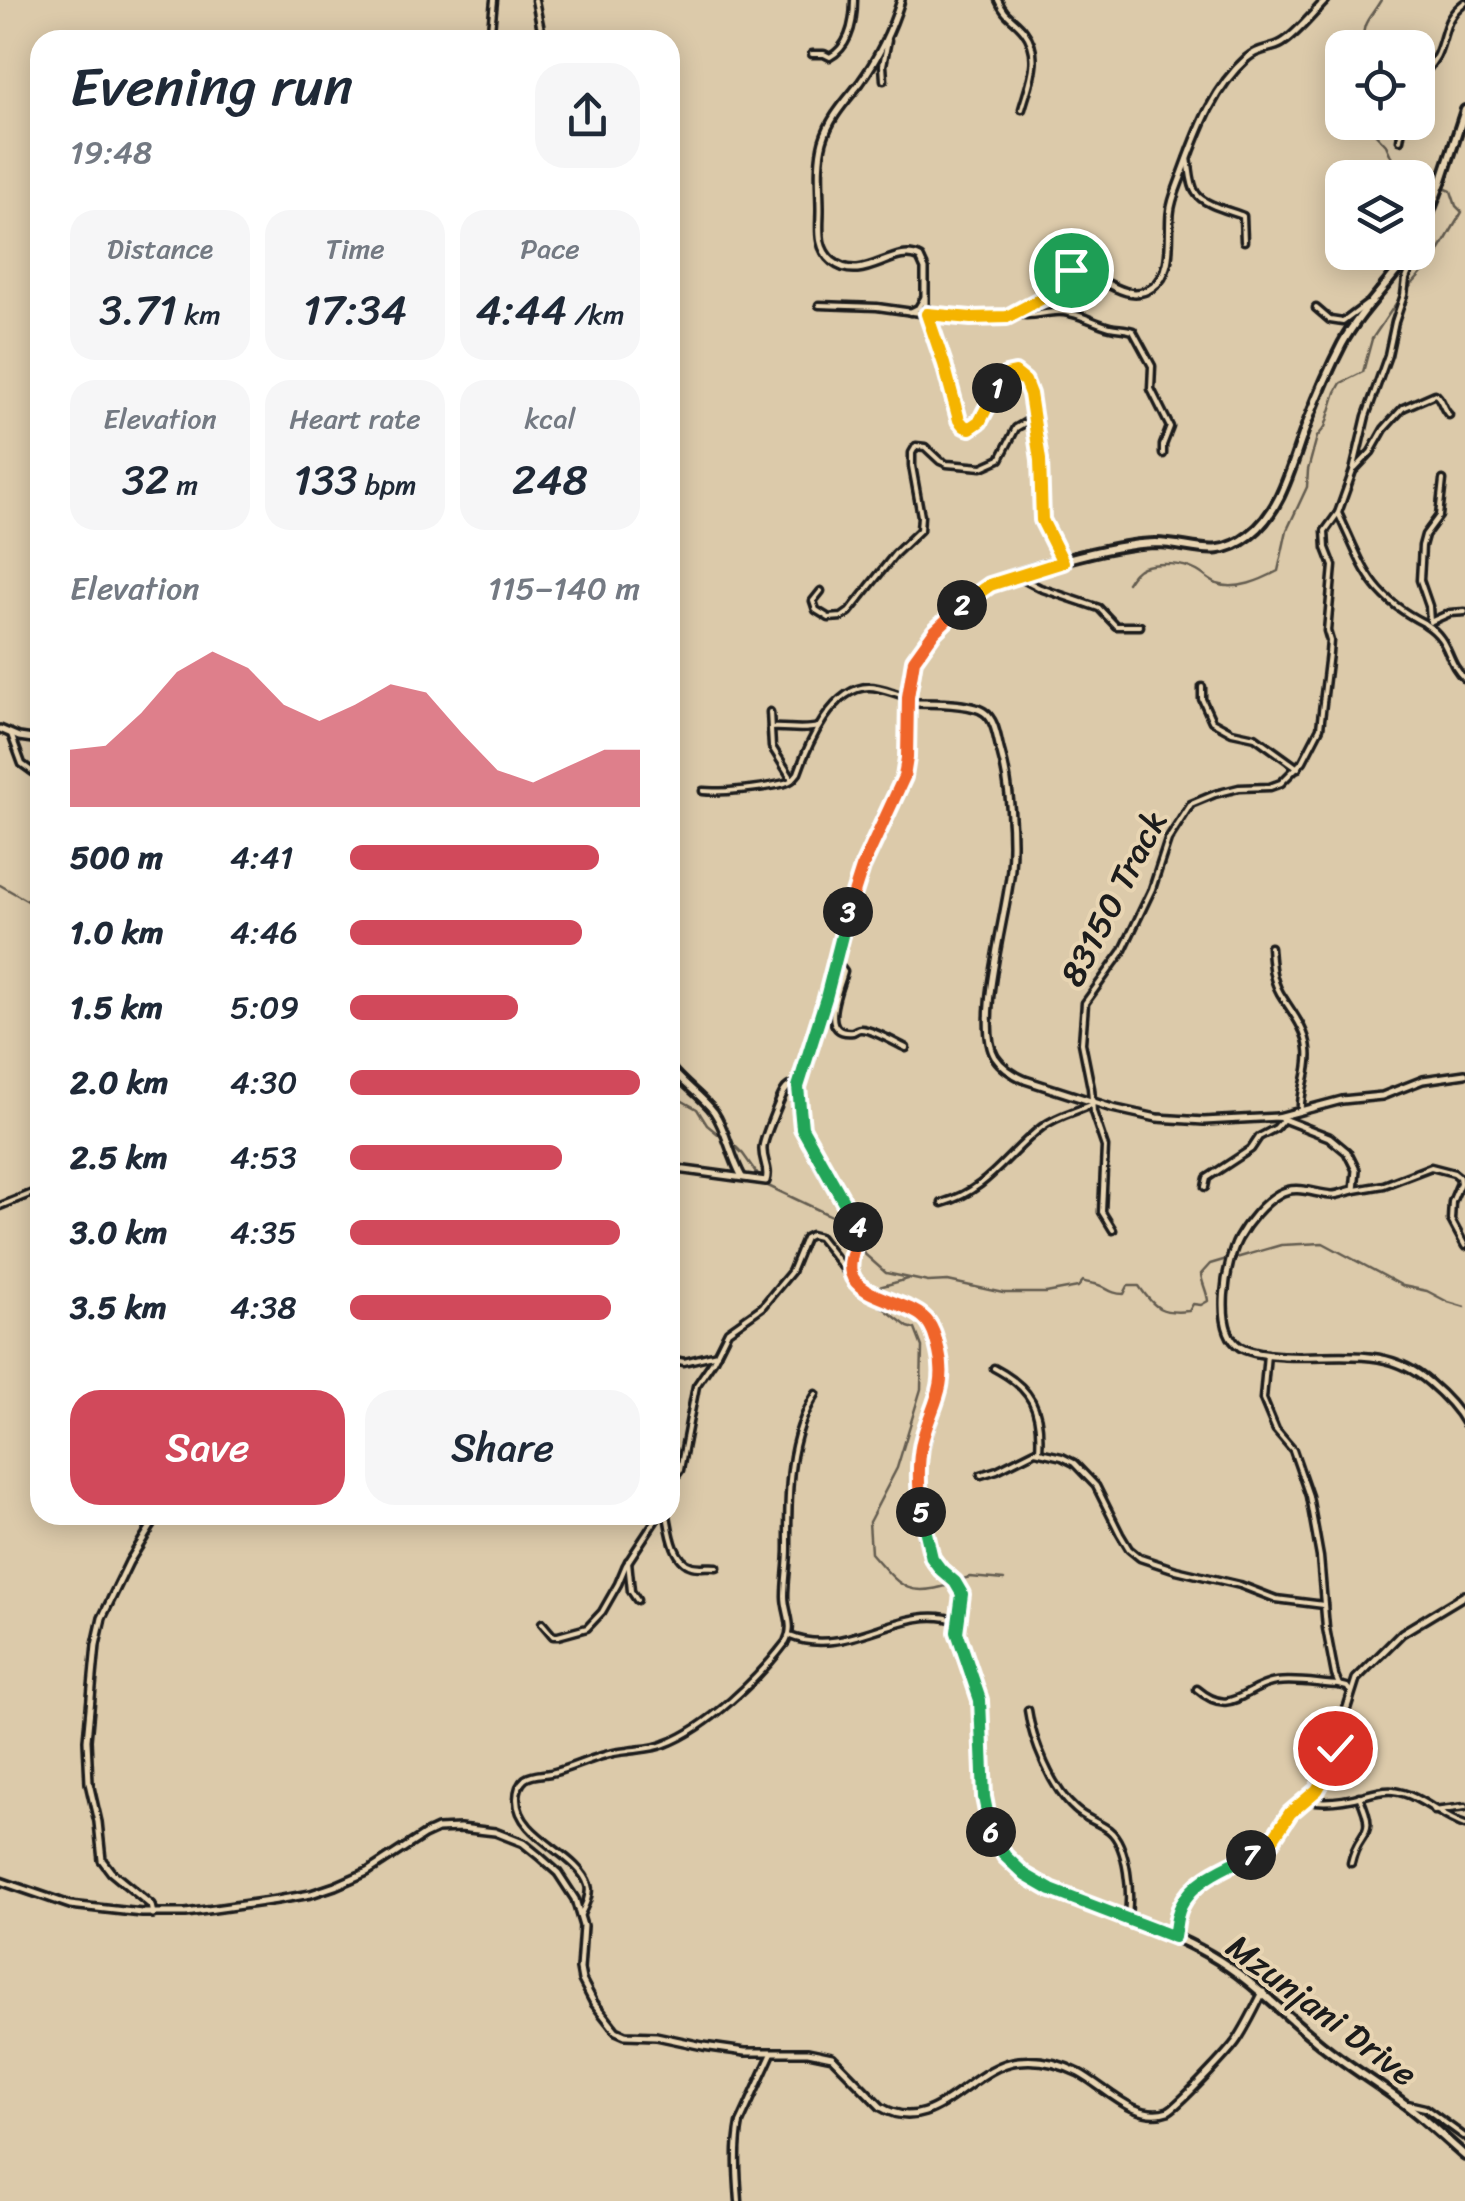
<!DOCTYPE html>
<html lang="en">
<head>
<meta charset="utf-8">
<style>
  body { margin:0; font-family:Sriracha,sans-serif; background:#f6f6f7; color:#1f2937; height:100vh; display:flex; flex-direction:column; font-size:38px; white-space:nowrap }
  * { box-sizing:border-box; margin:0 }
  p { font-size:32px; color:#747a83 }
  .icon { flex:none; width:55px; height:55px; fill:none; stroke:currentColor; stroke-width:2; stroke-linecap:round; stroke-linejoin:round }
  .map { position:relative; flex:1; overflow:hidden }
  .panel { position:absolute; left:30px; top:30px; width:650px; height:1495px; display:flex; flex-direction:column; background:#fff; border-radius:30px; box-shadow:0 5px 25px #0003 }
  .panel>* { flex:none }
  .fabs { position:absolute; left:1325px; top:30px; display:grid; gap:20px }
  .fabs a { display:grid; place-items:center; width:110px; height:110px; border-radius:20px; background:#fff; box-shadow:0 5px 25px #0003; font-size:50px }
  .pin { position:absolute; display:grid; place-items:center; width:85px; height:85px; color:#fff; margin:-42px; border:5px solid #fff; border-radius:50%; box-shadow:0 2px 10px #0007 }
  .km { position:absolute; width:50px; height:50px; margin:-25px; border-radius:50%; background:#222; color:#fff; font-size:28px; line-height:50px; text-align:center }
  .round { display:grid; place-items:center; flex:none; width:105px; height:105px; border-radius:30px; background:#f6f6f7 }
  .summary { display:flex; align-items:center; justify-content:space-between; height:170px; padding:0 40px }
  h1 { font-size:55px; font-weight:600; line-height:75px }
  .figures { display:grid; grid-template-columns:repeat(3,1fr); gap:15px; height:170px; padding:10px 40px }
  .figures div { display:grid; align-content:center; border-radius:25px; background:#f6f6f7; text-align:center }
  .figures b { font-size:42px; font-weight:600 }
  .figures small { font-size:28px; font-weight:400 }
  .figures p { font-size:28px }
  .chart { height:280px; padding:20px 40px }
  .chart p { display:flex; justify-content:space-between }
  .chart svg { width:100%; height:180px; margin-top:10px; fill:#d1495b; opacity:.7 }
  .primary-button { display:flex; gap:20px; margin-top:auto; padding:20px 40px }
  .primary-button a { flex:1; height:115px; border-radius:30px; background:#d1495b; color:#fff; font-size:40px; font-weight:600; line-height:115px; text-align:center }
  .primary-button a+a { background:#f6f6f7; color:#1f2937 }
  ul { padding:0 40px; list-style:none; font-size:32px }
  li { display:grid; grid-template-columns:160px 120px 1fr; align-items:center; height:75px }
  li i { height:25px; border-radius:12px; background:#d1495b }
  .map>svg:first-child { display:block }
</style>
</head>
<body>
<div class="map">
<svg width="1465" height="2201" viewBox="0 0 1465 2201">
  <rect width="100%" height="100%" fill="#dccaaa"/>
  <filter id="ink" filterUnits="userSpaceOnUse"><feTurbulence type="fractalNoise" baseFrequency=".01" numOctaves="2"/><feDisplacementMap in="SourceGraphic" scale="20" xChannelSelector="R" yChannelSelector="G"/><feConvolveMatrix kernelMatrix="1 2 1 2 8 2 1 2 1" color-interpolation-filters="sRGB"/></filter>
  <g filter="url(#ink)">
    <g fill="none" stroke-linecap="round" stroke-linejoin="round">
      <g stroke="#635c50" stroke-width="2.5">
        <path d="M1363 48C1362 19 1368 22 1381 0"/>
        <polyline points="1372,122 1371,129 1386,145 1398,172 1415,176 1451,191 1456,206 1462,212 1438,253 1431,257 1424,271 1407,290"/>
        <path d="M1127 583C1131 577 1135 570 1143 567 1159 562 1183 563 1197 571 1204 575 1210 581 1217 584 1237 591 1261 580 1278 571L1287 530 1307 487 1308 470 1317 437 1325 427 1336 392 1341 383 1363 372 1372 339 1401 296"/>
        <polyline points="0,885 40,908"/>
        <polyline points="670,1094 697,1109 707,1125 723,1138"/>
        <polyline points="730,1141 743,1154 760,1178"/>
        <polyline points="764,1184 846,1223 854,1244"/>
        <path d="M859 1249 886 1273 928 1282 948 1281 1003 1293H1046L1078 1287 1083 1281C1088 1284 1096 1283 1101 1286 1109 1290 1113 1294 1124 1294L1128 1286H1139C1155 1309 1161 1314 1189 1311L1193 1304 1201 1305 1208 1301C1207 1291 1202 1284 1201 1274L1210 1264 1230 1258"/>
        <polyline points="1236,1258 1281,1245 1323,1243 1403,1286 1427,1291 1448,1302 1465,1307"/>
        <polyline points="876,1290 879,1287 908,1279"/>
        <path d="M873 1300 908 1327 915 1329 922 1347 921 1389 897 1468 869 1522 871 1553C900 1586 907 1599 952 1584"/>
        <polyline points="959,1580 970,1577 1004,1580"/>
      </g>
      <defs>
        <g id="minor">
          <polyline points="535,0 543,40"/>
          <path d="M998 0C1005 17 1014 18 1024 31 1043 56 1029 83 1022 109"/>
          <polyline points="490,40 494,0"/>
          <path d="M812 54H824L830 57C850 46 854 21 854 0"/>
          <polyline points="884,80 883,65 888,40"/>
          <path d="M1418 84C1423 73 1432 65 1437 55 1447 32 1443 19 1465 2"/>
          <polyline points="1400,140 1403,122"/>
          <path d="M1188 158C1190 168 1190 185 1196 193 1203 205 1231 211 1243 216L1244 241"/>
          <polyline points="819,305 877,307 927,314"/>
          <polyline points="1316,308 1330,320 1343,322 1367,304"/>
          <polyline points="910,312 918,308 924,298"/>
          <path d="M1017 314C1033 318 1048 310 1064 312 1081 314 1094 323 1110 327 1118 329 1125 328 1133 331L1152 366 1151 389 1170 427 1163 445V454"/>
          <path d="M1355 469 1371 452 1384 429 1403 408 1435 394C1442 398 1442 409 1449 415"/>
          <path d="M1338 513C1363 565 1368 595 1424 623"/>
          <polyline points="1017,576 1040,588 1099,608 1116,626 1140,626"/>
          <polyline points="821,591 813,601 816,610 829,618 842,617 849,612 895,554 920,530 921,516 912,466 912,453 916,446 925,447 940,461 947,464 982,467 1000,459 1016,428 1033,418"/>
          <polyline points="1432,621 1450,613 1465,612"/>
          <polyline points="1430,622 1429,606 1420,580 1422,546 1425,535 1439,516 1443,480"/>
          <path d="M1425 624C1452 641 1445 661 1465 679"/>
          <polyline points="1202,687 1202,699 1212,721 1232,732 1255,737 1298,768"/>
          <polyline points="770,712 772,747 792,779"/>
          <path d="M771 728C787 727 802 731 818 727"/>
          <polyline points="11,734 22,764 40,777"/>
          <path d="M703 791C722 793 766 788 785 783 793 780 792 780 798 773 808 744 833 687 869 687 882 687 895 694 908 697"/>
          <path d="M1270 947C1271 962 1272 979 1280 993 1290 1010 1306 1028 1308 1049 1311 1070 1299 1093 1301 1110"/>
          <path d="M834 964 841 968 844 972C840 988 817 1036 853 1032 855 1031 858 1029 860 1029 870 1028 896 1043 906 1048"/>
          <polyline points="1205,1187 1207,1178 1251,1149 1259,1137 1276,1128 1282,1121"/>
          <polyline points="1355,1190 1384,1185 1431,1167 1454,1173 1459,1177 1460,1183 1452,1202 1451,1220 1465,1246"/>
          <path d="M942 1203C989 1190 1006 1154 1042 1127 1058 1115 1075 1112 1093 1104"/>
          <polyline points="0,1206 40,1190"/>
          <polyline points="1113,1230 1102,1212 1105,1147 1093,1112 1091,1088 1082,1043 1085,1003 1122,952 1152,889 1168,840 1191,804 1215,794 1239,788 1270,787 1281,783 1303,761 1320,728 1329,653 1330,641 1327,631 1333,566 1326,548 1325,531 1338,513 1353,471 1366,416 1388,355 1395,322 1404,295 1406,279 1417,252"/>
          <polyline points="1267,1354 1263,1399 1276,1430 1293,1450 1309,1496 1320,1557 1326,1628 1335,1675 1339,1685 1347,1687 1351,1692"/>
          <polyline points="670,1359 684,1362 717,1354"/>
          <path d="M994 1368C1032 1388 1042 1409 1039 1451"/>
          <polyline points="981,1475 997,1470 1035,1451 1062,1457 1074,1463 1096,1486 1120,1534 1129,1549 1140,1558 1176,1570 1240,1585 1276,1599 1324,1605"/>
          <polyline points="670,1484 680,1470 696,1386 713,1361 728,1331 762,1307 791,1272 805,1238 811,1235 819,1237 850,1276"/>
          <path d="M667 1515C670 1531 673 1561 692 1566 699 1568 709 1566 717 1567"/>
          <polyline points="628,1561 631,1591 637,1600"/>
          <polyline points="542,1623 553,1636 558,1636 587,1628 602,1612 618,1584 626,1565 659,1515"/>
          <path d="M790 1636C848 1660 904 1601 957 1621"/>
          <path d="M1197 1689C1232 1719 1243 1687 1276 1682 1296 1679 1319 1684 1339 1685"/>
          <path d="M1028 1710C1032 1740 1052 1789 1075 1809 1084 1818 1098 1822 1109 1830 1128 1845 1132 1897 1127 1920"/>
          <path d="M1306 1800C1325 1803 1344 1801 1362 1796 1373 1793 1382 1790 1393 1791 1420 1794 1440 1817 1465 1825"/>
          <polyline points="1434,1811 1465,1807"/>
          <path d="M1351 1863C1358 1828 1379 1840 1359 1796"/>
          <path d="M581 1914C585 1906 591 1894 588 1885 578 1853 517 1838 517 1799 517 1791 519 1784 525 1779 534 1773 545 1775 555 1772 579 1765 601 1753 628 1751 640 1749 653 1749 665 1744 708 1728 759 1678 786 1642 795 1625 785 1613 785 1596 785 1580 788 1564 788 1548 788 1497 787 1439 816 1394"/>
          <polyline points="1408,2104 1425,2108 1465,2137"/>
          <path d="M739 2201C737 2175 735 2148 740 2123L772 2053"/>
        </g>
        <g id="tertiary">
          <path d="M901 0C892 29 878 58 860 83 845 102 830 117 823 141 817 164 820 187 820 210 820 228 816 247 832 261 863 286 893 244 920 258L925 269V307L944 364 959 420C982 446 990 385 1007 375 1009 373 1012 374 1015 373 1037 386 1032 417 1035 439 1037 449 1040 459 1040 470 1040 486 1038 502 1042 518 1045 534 1056 546 1063 561"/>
          <path d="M927 314 971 319 1007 317 1056 291C1064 284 1066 272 1075 268 1099 274 1127 306 1153 287 1174 273 1168 236 1170 214 1171 201 1176 190 1181 177 1197 134 1211 90 1247 58 1260 47 1270 50 1282 43 1296 35 1314 12 1326 0"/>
          <path d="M908 703C926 703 970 702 984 712 996 720 997 740 1001 753 1010 784 1014 836 1011 868 1008 911 974 1022 995 1057 1002 1068 1014 1075 1025 1080L1112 1108 1157 1118 1204 1121 1278 1117 1329 1137 1347 1152 1356 1170 1354 1190C1347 1191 1339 1195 1332 1195 1314 1194 1297 1184 1279 1194 1263 1203 1247 1223 1238 1239 1226 1262 1213 1330 1240 1347 1252 1354 1270 1355 1284 1356 1337 1359 1386 1344 1430 1383 1444 1395 1456 1407 1465 1423"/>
          <polyline points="0,729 19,737 40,740"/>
          <path d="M670 1067C683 1084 701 1095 714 1112 727 1131 730 1156 742 1177"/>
          <polyline points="1278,1117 1342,1100 1382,1096 1423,1080 1465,1074"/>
          <path d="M670 1168 766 1181C770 1168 762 1161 763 1148 763 1140 780 1099 784 1092 788 1085 791 1086 798 1084L799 1087"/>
          <path d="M0 1881 70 1905 142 1913H186L277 1900 311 1894 335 1886 367 1872 424 1835 437 1829 460 1828 495 1832 523 1843 539 1856 558 1873 575 1899 583 1926 580 1969 582 1980 594 2003 616 2031 625 2035 656 2036 703 2046 745 2052H808L832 2057 881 2107C933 2139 970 2066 1019 2061 1039 2059 1061 2064 1079 2073 1104 2086 1136 2123 1168 2111 1177 2107 1230 2051 1237 2040 1247 2025 1255 2008 1263 1992"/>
          <polyline points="153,1914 151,1905 111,1872 102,1860 98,1822 89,1783 87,1740 96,1645 102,1618 129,1562 158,1515"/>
          <polyline points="1174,1937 1181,1906 1193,1890 1218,1870 1264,1848 1291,1813 1317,1790 1330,1761 1356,1679 1402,1633 1465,1595"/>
        </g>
        <g id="secondary">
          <polyline points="1418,243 1442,180 1465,110"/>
          <path d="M1411 252C1389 284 1360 311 1342 344 1329 369 1318 395 1308 421 1293 458 1284 509 1250 535 1216 562 1192 543 1155 543 1113 544 1016 570 980 591 957 605 922 638 914 664 902 700 911 740 904 777L855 888 807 1064C805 1071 801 1078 799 1085 791 1119 818 1162 836 1190 842 1200 851 1210 856 1221 864 1241 842 1261 854 1279 871 1305 915 1299 931 1326 962 1381 914 1430 919 1487 921 1511 922 1540 934 1561 942 1574 959 1579 962 1595 964 1608 955 1620 957 1632 962 1657 976 1679 980 1704 988 1756 973 1814 1007 1858 1025 1882 1057 1892 1084 1903 1126 1919 1171 1932 1210 1955 1250 1978 1280 2011 1316 2040 1343 2063 1374 2081 1402 2102 1424 2118 1444 2138 1465 2156"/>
        </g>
      </defs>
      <use href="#minor" stroke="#1c1c1c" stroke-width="11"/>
      <use href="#tertiary" stroke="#1c1c1c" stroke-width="12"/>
      <use href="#secondary" stroke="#1c1c1c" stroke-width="14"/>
      <use href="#minor" stroke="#e8d5b3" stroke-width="4"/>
      <use href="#tertiary" stroke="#e8d5b3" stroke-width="5"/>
      <use href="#secondary" stroke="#e8d5b3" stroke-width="6"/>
    </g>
  </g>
  <g fill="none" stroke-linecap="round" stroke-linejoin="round" filter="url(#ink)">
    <defs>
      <polyline id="split-1" points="997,388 980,421 970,428 964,426 959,420 944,364 927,314 971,318 1007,317 1056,291 1062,286 1071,270"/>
      <polyline id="split-2" points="962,605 990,585 1063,562 1042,520 1040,460 1030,394 1025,381 1015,373 1006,375 997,388"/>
      <polyline id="split-3" points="848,912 862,868 904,777 907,758 908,697 914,660 934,632 962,605"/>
      <polyline id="split-4" points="848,912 826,998 798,1087 802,1128 858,1227"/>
      <path id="split-5" d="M858 1227C859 1242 847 1258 851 1273 858 1298 905 1301 923 1317 933 1325 936 1339 939 1352 948 1389 930 1408 922 1442 917 1466 919 1489 921 1512"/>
      <polyline id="split-6" points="921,1512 932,1558 941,1570 955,1582 962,1594 957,1632 980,1700 984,1797 991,1832"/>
      <path id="split-7" d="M991 1832 1005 1856 1025 1875 1051 1890 1174 1937C1176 1927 1176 1915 1181 1906 1194 1879 1226 1867 1251 1855"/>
      <polyline id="split-8" points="1251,1855 1271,1842 1290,1813 1317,1790 1325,1776 1335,1748"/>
    </defs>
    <use href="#split-1" stroke="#fff" stroke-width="20"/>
    <use href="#split-2" stroke="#fff" stroke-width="20"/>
    <use href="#split-3" stroke="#fff" stroke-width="20"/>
    <use href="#split-4" stroke="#fff" stroke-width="20"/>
    <use href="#split-5" stroke="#fff" stroke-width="20"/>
    <use href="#split-6" stroke="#fff" stroke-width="20"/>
    <use href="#split-7" stroke="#fff" stroke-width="20"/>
    <use href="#split-8" stroke="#fff" stroke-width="20"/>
    <use href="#split-1" stroke="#f5b400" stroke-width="12"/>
    <use href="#split-2" stroke="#f5b400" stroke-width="12"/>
    <use href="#split-3" stroke="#f0652b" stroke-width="12"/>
    <use href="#split-4" stroke="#22a559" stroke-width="12"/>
    <use href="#split-5" stroke="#f0652b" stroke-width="12"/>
    <use href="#split-6" stroke="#22a559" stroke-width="12"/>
    <use href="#split-7" stroke="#22a559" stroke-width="12"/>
    <use href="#split-8" stroke="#f5b400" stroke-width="12"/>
  </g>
  <g text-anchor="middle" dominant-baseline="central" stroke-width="8" stroke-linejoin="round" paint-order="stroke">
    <g font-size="35" fill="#1c1c1c" stroke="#e8d5b3">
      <text transform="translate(1113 898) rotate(-63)">83150 Track</text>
      <text transform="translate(1322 2010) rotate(37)">Mzunjani Drive</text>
    </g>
  </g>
</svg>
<div class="fabs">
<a><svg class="icon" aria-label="locate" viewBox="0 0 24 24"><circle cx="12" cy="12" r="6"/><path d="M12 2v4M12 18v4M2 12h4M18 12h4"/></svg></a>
<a><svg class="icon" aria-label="layers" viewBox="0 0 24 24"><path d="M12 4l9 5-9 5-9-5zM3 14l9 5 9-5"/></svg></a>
</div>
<div class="pin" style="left:1071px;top:270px;background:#1e9e55"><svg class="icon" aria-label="arrive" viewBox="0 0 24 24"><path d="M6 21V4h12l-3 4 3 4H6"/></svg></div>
<div class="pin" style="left:1335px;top:1748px;background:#d93025"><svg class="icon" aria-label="check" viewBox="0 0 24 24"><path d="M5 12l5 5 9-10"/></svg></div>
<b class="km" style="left:997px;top:388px">1</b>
<b class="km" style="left:962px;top:605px">2</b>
<b class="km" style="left:848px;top:912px">3</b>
<b class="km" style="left:858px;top:1227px">4</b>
<b class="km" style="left:921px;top:1512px">5</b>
<b class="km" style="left:991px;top:1832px">6</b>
<b class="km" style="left:1251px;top:1855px">7</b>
<section class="panel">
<div class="summary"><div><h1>Evening run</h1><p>19:48</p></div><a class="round"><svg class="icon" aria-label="share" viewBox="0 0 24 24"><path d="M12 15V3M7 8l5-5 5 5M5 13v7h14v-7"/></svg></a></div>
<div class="figures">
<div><p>Distance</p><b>3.71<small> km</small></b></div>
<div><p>Time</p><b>17:34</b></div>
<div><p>Pace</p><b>4:44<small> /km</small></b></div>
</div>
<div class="figures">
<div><p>Elevation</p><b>32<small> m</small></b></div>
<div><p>Heart rate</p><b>133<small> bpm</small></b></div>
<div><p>kcal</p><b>248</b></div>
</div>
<div class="chart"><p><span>Elevation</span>115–140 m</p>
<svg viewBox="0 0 160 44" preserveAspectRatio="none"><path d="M0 44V30L10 29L20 21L30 11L40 6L50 10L60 19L70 23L80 19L90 14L100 16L110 26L120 35L130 38L140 34L150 30L160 30V44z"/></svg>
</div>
<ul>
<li><b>500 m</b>4:41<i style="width:86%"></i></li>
<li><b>1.0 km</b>4:46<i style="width:80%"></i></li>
<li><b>1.5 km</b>5:09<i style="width:58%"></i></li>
<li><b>2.0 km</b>4:30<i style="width:100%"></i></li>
<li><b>2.5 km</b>4:53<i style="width:73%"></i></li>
<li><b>3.0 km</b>4:35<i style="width:93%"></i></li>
<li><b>3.5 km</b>4:38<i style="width:90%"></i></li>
</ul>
<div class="primary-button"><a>Save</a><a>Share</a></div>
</section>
</div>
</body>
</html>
